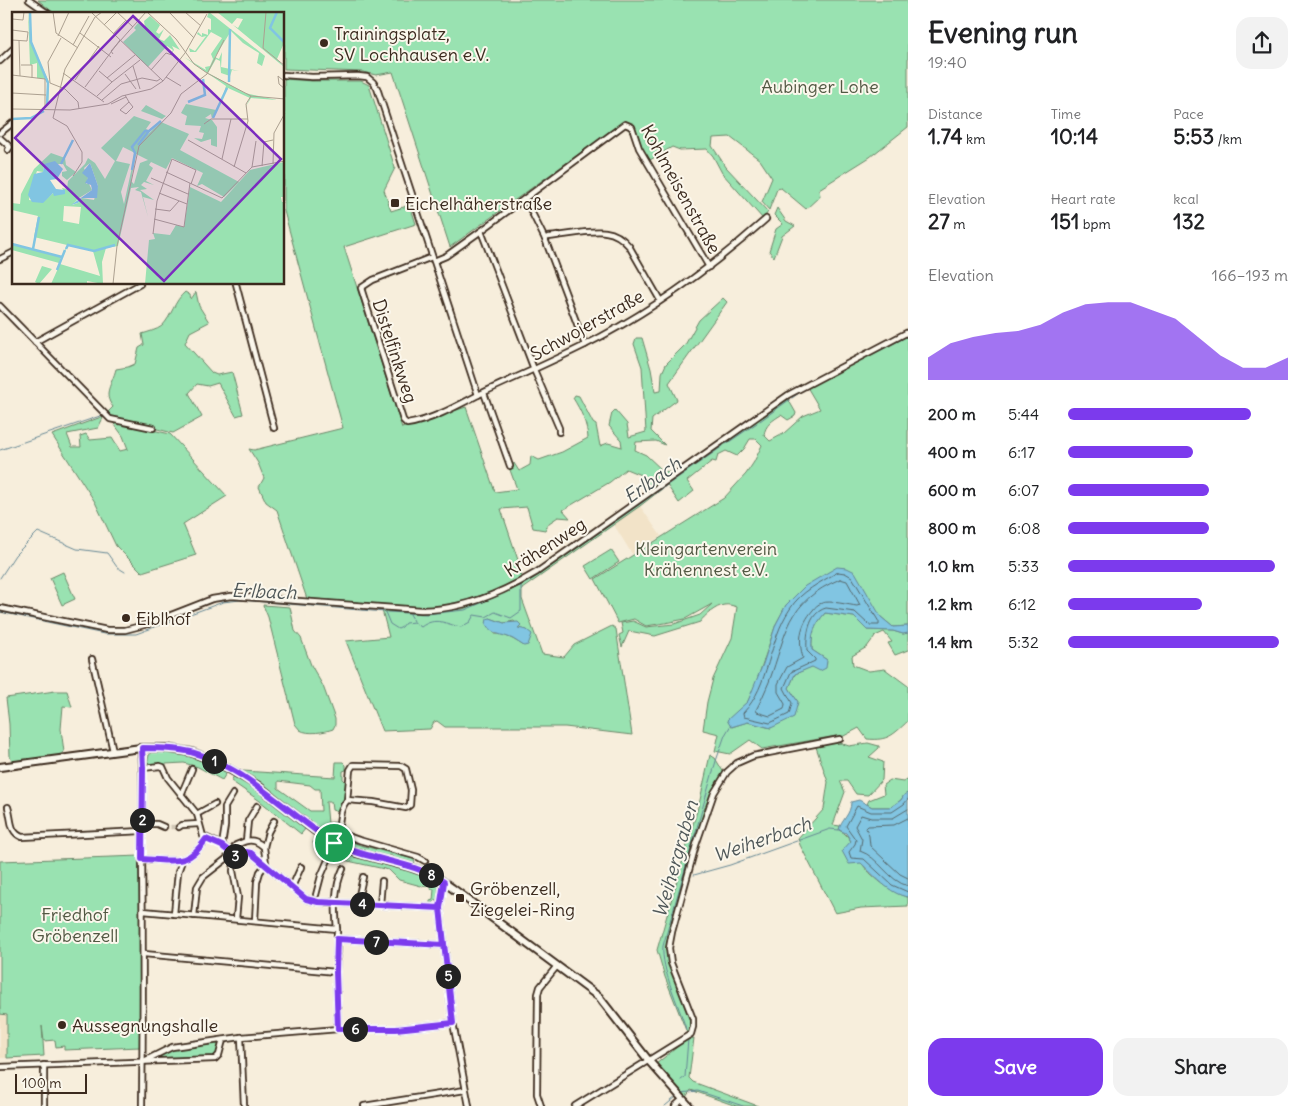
<!DOCTYPE html>
<html lang="en">
<head>
<meta charset="utf-8">
<style>
  body { margin:0; font-family:Delius,sans-serif; background:#f2f2f2; color:#202124; height:100vh; display:flex; flex-direction:column; font-size:19px; white-space:nowrap }
  * { box-sizing:border-box; margin:0 }
  p { font-size:16px; color:#757577 }
  .icon { flex:none; width:28px; height:28px; fill:none; stroke:currentColor; stroke-width:2; stroke-linecap:round; stroke-linejoin:round }
  .map { position:relative; flex:1; overflow:hidden }
  .panel { display:flex; flex-direction:column; background:#fff; width:400px }
  .panel>* { flex:none }
  .scale { position:absolute; left:15px; bottom:12px; width:72px; box-sizing:border-box; padding-left:5px; border:2px solid #3b2a1e; border-top:0; font-size:14px; line-height:18px; white-space:nowrap; color:#3b2a1e; -webkit-text-stroke:4px #fbf7ec; paint-order:stroke }
  .pin { position:absolute; display:grid; place-items:center; width:42px; height:42px; color:#fff; margin:-21px; border:2px solid #fff; border-radius:50%; box-shadow:0 1px 5px #0007 }
  .km { position:absolute; width:25px; height:25px; margin:-12px; border-radius:50%; background:#222; color:#fff; font-size:14px; line-height:25px; text-align:center }
  .round { display:grid; place-items:center; flex:none; width:52px; height:52px; border-radius:15px; background:#f2f2f2 }
  .summary { display:flex; align-items:center; justify-content:space-between; height:85px; padding:0 20px }
  h1 { font-size:28px; font-weight:800; line-height:38px }
  .figures { display:grid; grid-template-columns:repeat(3,1fr); gap:8px; height:85px; padding:5px 20px }
  .figures div { display:grid; align-content:center }
  .figures b { font-size:21px; font-weight:800 }
  .figures small { font-size:14px; font-weight:400 }
  .figures p { font-size:14px }
  .chart { height:140px; padding:10px 20px }
  .chart p { display:flex; justify-content:space-between }
  .chart svg { width:100%; height:90px; margin-top:5px; fill:#7c3aed; opacity:.7 }
  .action { display:flex; gap:10px; margin-top:auto; padding:10px 20px }
  .action a { flex:1; height:58px; border-radius:15px; background:#7c3aed; color:#fff; font-size:20px; font-weight:800; line-height:58px; text-align:center }
  .action a+a { background:#f2f2f2; color:#202124 }
  ul { padding:0 20px; list-style:none; font-size:16px }
  li { display:grid; grid-template-columns:80px 60px 1fr; align-items:center; height:38px }
  li i { height:12px; border-radius:6px; background:#7c3aed }
  main { display:flex; flex:1; min-height:0 }
  .map>svg:first-child { display:block }
</style>
</head>
<body>
<main>
<div class="map">
<svg width="908" height="1106" viewBox="0 0 908 1106">
  <rect width="100%" height="100%" fill="#f7eedc"/>
  <filter id="ink" filterUnits="userSpaceOnUse"><feTurbulence type="fractalNoise" baseFrequency=".02" numOctaves="2"/><feDisplacementMap in="SourceGraphic" scale="10" xChannelSelector="R" yChannelSelector="G"/><feConvolveMatrix kernelMatrix="1 2 1 2 8 2 1 2 1" color-interpolation-filters="sRGB"/></filter>
  <g filter="url(#ink)">
    <g fill="#f2e3c8">
      <polygon points="640,506 661,536 632,554 614,525"/>
      <polygon points="0,1014 7,1015 7,1058 0,1058"/>
    </g>
    <g fill="#99e2b1" stroke="#6a8668" fill-rule="evenodd">
      <polygon points="38,0 908,0 908,127 870,157 819,189 820,196 806,209 781,188 777,189 769,210 762,202 772,178 760,160 730,137 713,138 712,146 726,167 768,212 763,219 722,173 713,156 707,149 680,150 672,147 650,160 623,122 450,247 393,72 376,75 363,72 284,69 284,14 55,14"/>
      <path d="M284 79 312 81H361L369 85 395 168 384 190 391 211 410 205 416 224 344 247 402 428 466 407 495 492 517 489 510 470 514 463 519 471 530 465 531 456 539 460 562 452 588 438C587 423 581 411 573 398L575 395 579 396 593 423 596 425 600 446 608 443 622 447 621 440 609 426 612 413 615 410 627 424 629 437 646 432 642 367 634 344 636 338H642L651 369 655 392 661 391 662 373 666 364 685 345 699 320 723 298 727 302 669 383 677 400 652 419 651 431 665 445 656 441 636 442 635 450 646 455 662 470 674 474 800 385 806 384 908 329V626L893 627 881 617 786 605 776 624 755 686 748 701 736 713 732 727 747 722 771 728 798 702 789 688 795 674 827 660 812 650C811 634 814 626 825 613L854 617 867 630 893 631 903 634 908 633V650L895 655 888 643 892 642 884 632 875 636 867 647 852 656 853 665 869 671 885 669 908 686V721C893 735 888 741 867 739L859 728 840 738 836 736 762 749 750 740 730 754 715 751 719 734 703 730 707 702 713 679 732 638 737 607C734 606 728 604 724 605 716 606 704 616 700 622L655 636 629 631 622 647 619 635 623 633 621 623 633 621 646 627 674 624 700 615 712 604 685 619 665 623 646 626 634 619 618 623 595 579 724 498 746 474 754 462 762 445 756 439H750L744 449 737 456 726 451 718 455 716 462 712 461 687 481 694 491 679 503 667 485 640 506 522 589V599L542 654 564 657 574 645 612 626 616 629 632 735 565 727H445L437 721 434 722 430 729 382 731 346 641 389 637 382 610 429 612 463 609 521 585 520 579 479 598 448 607 421 608 307 599 277 510 266 502 259 487 264 478 258 463 249 449 254 450 343 428 284 211ZM807 387 820 409 803 416 783 434 770 441 764 435C765 425 773 420 781 415L788 420 795 416 796 413 788 399ZM626 469 643 476 648 483 645 494 535 571 521 579 518 560 501 509 527 507 533 528 545 530 549 523 558 517 570 518 563 510 610 482ZM490 618 504 623 514 621 520 629 527 630 524 646C515 640 505 634 495 634Z"/>
      <polygon points="777,208 786,221 795,226 782,236 774,257 769,251 776,229 783,224 774,215"/>
      <path d="M185 292 190 295 191 299 196 292 199 306 209 322 190 332 185 343 212 373 217 375 232 372 243 414 236 416 218 383 208 386 197 384 189 393 202 417 173 433 110 417 107 413 113 407C102 393 112 385 116 369L128 367 135 364 139 348 144 345 142 334C148 332 157 330 162 326 172 316 174 301 185 292Z"/>
      <polygon points="104,416 98,428 67,434 72,447 81,447 80,436 86,434 90,440 112,438 120,451 128,449 123,436 112,421 170,434 227,496 183,524 196,555 142,572 116,546 95,502 52,435"/>
      <polygon points="611,550 619,562 593,579 585,566"/>
      <polygon points="63,572 75,599 62,605 50,578"/>
      <path d="M263 605 290 607 295 631 301 638 311 665 323 686 335 719V725L333 729C325 732 308 735 300 730 298 728 297 726 295 724L268 617Z"/>
      <polygon points="55,691 67,691 72,707 63,706 61,729 64,752 56,757 12,761 10,757 9,724 6,698"/>
      <path d="M837 742 849 746 868 743 879 746V748L869 757 883 762 882 780 868 795 856 794 847 781H840L845 792 833 825 840 826 839 830C853 836 853 851 861 862 868 874 894 895 908 897V906L861 908 835 913 800 845 798 838 824 809 828 782 815 744Z"/>
      <path d="M158 751C183 754 205 759 227 772L222 780 198 767 184 763 147 765 149 755 153 752Z"/>
      <path d="M710 755 715 758 724 773C700 813 688 865 676 910 672 924 666 940 668 955 671 982 692 1004 691 1031L687 1033 665 977 657 950 700 800Z"/>
      <path d="M336 762H343L346 765V770L343 771V779L346 782V798L343 801 338 812 332 810 331 802H326L328 823 336 822 338 814 337 825 332 828 335 835 331 838 244 774 243 771 335 777ZM278 781 310 785 315 789H320L321 811H310L278 788Z"/>
      <polygon points="234,776 265,796 306,828 301,834 260,801 231,781"/>
      <polygon points="908,779 908,793 904,795 901,800 891,807 872,807 867,804 869,800 884,794 883,785 890,780 903,782"/>
      <polygon points="317,836 348,853 414,872 437,881 439,884 438,899 430,904 430,901 433,900 434,889 431,889 431,885 421,886 399,880 389,870 348,861 330,854 313,843"/>
      <polygon points="340,837 360,845 414,859 415,865 395,860 392,856 389,855 387,857 369,853 338,841"/>
      <polygon points="140,856 140,1047 64,1050 64,1046 56,1047 55,1040 44,1041 42,1026 44,1056 7,1058 7,1015 0,1014 0,861"/>
      <polygon points="694,1038 689,1078 693,1082 758,1106 736,1106 691,1090 686,1097 656,1064 686,1040"/>
      <polygon points="217,1042 219,1046 217,1055 213,1058 146,1061 156,1058 172,1049"/>
    </g>
    <g fill="#81c5e2" stroke="#658794">
      <path d="M837 567 847 568 855 572 881 617 893 627 908 626V633L903 634 893 631 867 630 854 617 825 613C814 626 811 634 812 650L827 660 826 668 820 671 812 667 795 674 789 688 798 702 794 717 771 728 748 722 731 727 727 720 748 701 763 664 776 624 786 605 805 586Z"/>
      <path d="M490 618 504 623 518 622 521 625 518 628 527 630 532 634 528 645 524 646C520 644 517 641 513 639 503 634 491 635 486 624L487 619Z"/>
      <path d="M908 793V897C889 894 875 876 861 863L849 864 842 851 851 841 846 833 839 830C841 820 851 815 851 802L859 800 872 807H891L901 800 904 795Z"/>
    </g>
    <g fill="none" stroke-linecap="round" stroke-linejoin="round">
      <g stroke="#57686c" stroke-width="1">
        <path d="M838 572 845 573 852 577 879 622V625H869L855 612 826 608C808 613 806 637 807 651L815 659V661L791 672 784 688 792 703 789 714 770 723 744 717 743 713C770 685 768 641 790 609 800 592 821 582 838 572Z"/>
        <path d="M840 579 847 581 860 605 857 606C849 605 830 600 822 603 818 604 815 607 813 610 800 625 798 640 803 658L787 667 778 684V692L785 704 784 709 770 716 757 712 756 710C761 701 765 691 769 682 787 633 786 602 840 579Z"/>
        <polyline points="908,799 904,804 892,812 871,812 857,806 846,826 856,840 855,844 849,852 851,858 864,859 892,885 908,892"/>
        <path d="M908 809 893 818H871L861 815 855 826 862 839 860 851C879 857 888 881 908 886"/>
        <polyline points="908,818 894,825 868,826 866,828 869,836 870,846 900,874 908,878"/>
      </g>
      <g stroke="#658794" stroke-width="1">
        <polyline points="873,354 908,336"/>
        <polyline points="792,398 806,388 868,356"/>
        <polyline points="760,421 789,400"/>
        <polyline points="726,444 757,423"/>
        <polyline points="0,450 103,415"/>
        <polyline points="0,578 15,555 38,532 77,549 107,553 117,567 125,572"/>
        <path d="M0 612 104 634H136L223 602 240 600 385 612 390 624 398 629 402 627 405 623 414 622 421 627C436 616 445 624 461 627L470 622 474 615 486 617 495 612 511 618 521 611V586L537 576 723 446"/>
        <polyline points="387,612 427,614 465,610 520,586"/>
        <polyline points="410,614 414,621"/>
        <polyline points="694,875 730,865 830,829 839,830"/>
        <path d="M686 1029C679 1005 661 970 663 946L716 761 725 735 731 725"/>
        <polyline points="681,1080 685,1077 688,1039"/>
        <polyline points="681,1093 698,1091 743,1106"/>
        <polyline points="665,1106 676,1097"/>
      </g>
      <polyline stroke="#d1c7b6" stroke-width="4.5" stroke-dasharray="4.5 2" stroke-linecap="butt" points="164,827 179,827"/>
      <defs>
        <g id="street">
          <polyline points="29,0 49,14"/>
          <polyline points="0,61 14,48"/>
          <polyline points="284,75 312,77 358,76 367,77 373,82 377,88 478,395"/>
          <polyline points="0,133 14,122"/>
          <polyline points="0,138 10,147 8,150"/>
          <polyline points="525,199 545,239 585,345"/>
          <polyline points="481,231 535,372 559,428 559,432"/>
          <path d="M545 239 548 237C561 236 594 229 606 232 616 233 623 239 629 246L660 300"/>
          <path d="M432 257 373 280 361 288 403 420 407 424C430 421 459 405 480 394 514 378 549 363 583 346 649 313 711 268 766 219"/>
          <polyline points="0,259 14,252"/>
          <polyline points="434,261 446,256 481,231 625,124 632,127 639,148 709,267"/>
          <polyline points="236,284 274,428"/>
          <polyline points="0,306 110,419 153,428"/>
          <polyline points="35,342 140,284"/>
          <polyline points="484,393 510,466"/>
          <path d="M0 608 107 630H125L148 624 212 599 231 596 421 610C463 610 501 594 537 572L788 395 908 332"/>
          <polyline points="92,659 113,751"/>
          <path d="M141 748C144 782 142 817 142 851 143 936 143 1021 142 1106"/>
          <polyline points="143,768 160,766 163,767 168,778 197,814 203,836 222,845 235,856 245,852 251,853 306,899 318,902 440,908"/>
          <polyline points="181,795 192,769"/>
          <path d="M8 807C12 819 9 832 22 837L142 831"/>
          <polyline points="197,814 215,804"/>
          <polyline points="142,824 157,824 164,827"/>
          <polyline points="179,827 182,825 199,824"/>
          <polyline points="339,833 359,840 418,857 425,861"/>
          <path d="M246 841C253 839 258 842 264 847"/>
          <path d="M334 843C342 827 336 814 347 800L373 802 406 808 410 805 411 790 406 769 401 766 353 765 350 770 347 800"/>
          <polyline points="222,845 225,826 225,807 233,794"/>
          <polyline points="235,856 233,871 238,897 236,919"/>
          <path d="M142 859C173 860 187 868 206 839"/>
          <polyline points="444,882 440,908 453,1023 469,1106"/>
          <polyline points="292,887 301,867"/>
          <polyline points="316,895 321,876 328,860"/>
          <polyline points="357,904 363,877"/>
          <polyline points="380,905 382,881"/>
          <polyline points="143,911 337,929 337,939"/>
          <polyline points="174,914 178,872 182,861"/>
          <polyline points="194,916 197,887 203,877 226,859 236,845 246,841 248,821 257,806"/>
          <polyline points="255,921 257,882 260,872 266,864 264,847 268,832 274,821"/>
          <path d="M337 929C335 908 334 888 343 869"/>
          <polyline points="144,954 336,972"/>
          <polyline points="338,1029 336,972 337,939 444,945"/>
          <polyline points="241,1037 244,1106"/>
          <polyline points="142,1062 172,1047 241,1037 338,1029 396,1029 453,1023"/>
          <polyline points="44,1065 44,1106"/>
          <polyline points="0,1067 215,1059 219,1055 223,1040"/>
          <polyline points="364,1106 465,1090"/>
          <polyline points="541,1106 537,1094 538,994 540,987 557,966"/>
          <polyline points="575,1106 691,1034 693,1027 693,1019 671,963 669,948 672,932 696,845 714,793 727,772 737,763 753,756 840,739"/>
          <polyline points="675,1106 683,1099"/>
        </g>
        <polyline id="secondary" points="0,767 141,748 165,748 191,752 217,762 257,785 314,830 334,843 349,851 410,867 433,875 452,888 599,997 649,1061 689,1106"/>
      </defs>
      <use href="#street" stroke="#3b2a1e" stroke-width="8"/>
      <use href="#secondary" stroke="#3b2a1e" stroke-width="10"/>
      <use href="#street" stroke="#fbf7ec" stroke-width="4.5"/>
      <use href="#secondary" stroke="#fbf7ec" stroke-width="6"/>
    </g>
  </g>
  <g fill="none" stroke-linecap="round" stroke-linejoin="round" filter="url(#ink)">
    <defs>
      <path id="route" d="M334 843C287 813 247 768 191 752 175 748 158 748 142 748L143 768 142 859C173 860 187 868 206 839L222 846 235 856 246 852 251 853 306 899 318 902 440 908 453 1023 396 1029H338L336 972 337 939 444 945 440 908 444 882C411 860 369 861 334 843"/>
    </defs>
    <use href="#route" stroke="#fff" stroke-width="10"/>
    <use href="#route" stroke="#7c3aed" stroke-width="6"/>
  </g>
  <g fill="#3b2a1e" stroke="#fbf7ec" stroke-width="2">
    <circle cx="324" cy="43" r="5"/>
    <rect x="390" y="198" width="10" height="10" rx="2.5"/>
    <circle cx="126" cy="618" r="5"/>
    <rect x="455" y="893" width="10" height="10" rx="2.5"/>
    <circle cx="62" cy="1025" r="5"/>
  </g>
  <g text-anchor="middle" dominant-baseline="central" stroke-width="4" stroke-linejoin="round" paint-order="stroke">
    <g font-size="18" fill="#3b2a1e" stroke="#fbf7ec" text-anchor="start">
      <text x="334" y="33">Trainingsplatz,<tspan x="334" dy="21">SV Lochhausen e.V.</tspan></text>
      <text x="405" y="203">Eichelhäherstraße</text>
      <text x="136" y="618">Eiblhof</text>
      <text x="470" y="888">Gröbenzell,<tspan x="470" dy="21">Ziegelei-Ring</tspan></text>
      <text x="72" y="1025">Aussegnungshalle</text>
    </g>
    <g font-size="18" fill="#525843" stroke="#fbf7ec">
      <text x="820" y="86">Aubinger Lohe</text>
      <text x="706" y="548">Kleingartenverein<tspan x="706" dy="21">Krähennest e.V.</tspan></text>
      <text x="75" y="914">Friedhof<tspan x="75" dy="21">Gröbenzell</tspan></text>
    </g>
    <g font-size="18" fill="#3b2a1e" stroke="#fbf7ec">
      <text transform="translate(681 189) rotate(61)">Kohlmeisenstraße</text>
      <text transform="translate(587 325) rotate(-29)">Schwojerstraße</text>
      <text transform="translate(395 351) rotate(72)">Distelfinkweg</text>
      <text transform="translate(545 547) rotate(-33)">Krähenweg</text>
    </g>
    <g font-size="19" font-style="italic" fill="#505859" stroke="#fbf7ec">
      <text transform="translate(652 480) rotate(-35)">Erlbach</text>
      <text transform="translate(264 591) rotate(2)">Erlbach</text>
      <text transform="translate(762 839) rotate(-19)">Weiherbach</text>
      <text transform="translate(675 859) rotate(-74)">Weihergraben</text>
    </g>
  </g>
  <g transform="translate(12 12)">
    <rect width="272" height="272" fill="#f7eedc"/>
    <path d="M16 0 19 30 37 70 36 95V72L33 67 25 66V51L18 53ZM197 0 253 44 250 54 245 51 247 41 231 31 219 19 203 45 207 47 210 40 209 55 227 59 220 58 218 64 209 61 208 49 204 47 196 61 233 81 265 88 239 86 233 96 238 86 216 76 211 84 214 74 172 45 194 58 193 55 198 54 201 47 199 42 210 26 199 20 184 40H178L177 36 183 39 194 24 190 25 185 22 186 20 190 24V21L196 23V17L199 18V7L195 5ZM205 0H272V31L265 47 272 55 221 13 226 16 231 7 225 6 220 12ZM138 4 148 13 144 20 147 22 152 17 147 27 152 29 158 23 168 38 160 34 162 38 158 43 161 38 155 34 136 55 111 30 124 18 122 16 126 11 133 15 132 9ZM174 92 204 98 200 107 199 102 193 106 200 108 205 115V135L199 133V127L189 130 182 126 190 127 192 121 187 120 189 114 173 113 175 104 169 101ZM134 93 152 103 154 104 150 107 129 99ZM122 104 139 110 134 117 138 119 135 123 149 110 177 122 168 138 227 170 212 185 190 172 185 174 191 161 160 146 154 157 139 150 137 153 141 156 134 169 142 173 132 170 129 173 135 177 128 178 142 188 131 185 136 205 129 180 123 178 127 175 119 176 106 234 94 236 90 250 91 272 75 269V272H39L48 252 88 264 81 239 56 233 50 245 55 233 22 225 26 204 0 198V191L8 192 9 182 22 157 39 141 53 146 54 153 64 160 55 168 50 164V160L55 159 51 152H32L31 160 25 159 19 175 17 188 31 190 41 181 53 182 50 176 55 177 56 169 73 152 76 146 83 151 93 167 103 149 89 136ZM111 135 123 141 112 192 109 180 118 152 104 149ZM124 142 136 148 128 151 122 172 119 169ZM78 151 86 174 82 188 70 186 66 191 60 193 67 186 80 178 77 172H74L76 166 72 156ZM52 194 69 195 67 212 51 209ZM272 150V185H269L270 190H273L272 272H133L137 228 143 227 141 221 158 223 164 213 172 215 178 175 209 190 238 158ZM0 232 19 237 49 245 47 251 0 238ZM30 254 40 257 27 272 23 270Z" fill="#99e2b1" fill-rule="evenodd"/>
    <path d="M43 149 51 157 45 167 38 168 44 177 53 178V182L42 184 41 181 31 191 20 190 16 183 22 162 31 160 32 152ZM78 151 86 174 85 186H70L66 191 59 193 80 178 79 173 73 171 76 166 70 161Z" fill="#81c5e2"/>
    <path fill="none" stroke="#81c5e2" stroke-width="2.5" d="M18 0 19 30 36 71 35 93M265 0 258 16 272 30M217 70 218 17M176 90 193 83 191 67M201 106 215 76M0 107 19 106 32 99M126 133 137 119M49 152 61 128M120 158 123 141 120 135 133 119H137L149 109M0 232 50 245M21 237 27 205M54 237 56 233 82 239 103 233M45 258 53 238"/>
    <path fill="none" stroke="#aca090" stroke-width="1" d="M41 0 44 21 66 36M79 0 151 69M105 0 121 15M135 0 164 27 182 52 195 61 239 84 273 87M157 0 182 26M173 0 189 14M254 0 251 36 273 54M0 7 11 8 12 0M92 13 105 0M0 18 16 20 15 29 0 28M68 21 99 45M101 22 114 8M46 24 57 0M49 26 36 50 38 71 53 77 66 90 67 97M7 28 8 64M61 33 77 4M101 42 99 39 134 0M9 53H20V66M121 54 128 77M139 58 154 41 160 43M51 61 92 90M113 62 124 77M0 63 33 67V96M154 65 169 74M95 66 123 43M63 68 87 34M100 70 128 48M273 70 266 64 267 72 273 77M73 75 108 28M0 81 34 83M113 83 117 90 108 98 114 102 121 95 117 90M85 84 100 70 87 59M90 88 109 72 130 66 145 69 148 67M99 92 114 85M0 97 58 98 96 92 110 84 139 77 151 69 173 41 195 2M192 112 199 107H236M176 128 234 161M210 147 219 107M261 152 262 121 273 101M250 154 252 130 261 128M222 155 236 109 234 92 239 84M240 155 244 129M154 160 210 186 240 155 273 149M61 164 70 150V140L55 114 41 106 53 57 83 5 90 0M139 166 176 182M147 181 175 192M143 197 158 199 167 189M142 207 172 215 178 171M141 222 145 189 160 147 184 158 179 172M101 272 105 234 127 134 159 101 169 82 195 62 212 28"/>
    <path fill="#7b2cbf" fill-opacity="0.15" stroke="#7b2cbf" stroke-width="2.5" d="M121 4 269 147 152 269 3 126Z"/>
    <rect width="272" height="272" fill="none" stroke="#3b2a1e" stroke-width="2.5"/>
  </g>
</svg>
<div class="scale">100 m</div>
<div class="pin" style="left:334px;top:843px;background:#1e9e55"><svg class="icon" aria-label="arrive" viewBox="0 0 24 24"><path d="M6 21V4h12l-3 4 3 4H6"/></svg></div>
<b class="km" style="left:214px;top:761px">1</b>
<b class="km" style="left:142px;top:820px">2</b>
<b class="km" style="left:235px;top:856px">3</b>
<b class="km" style="left:362px;top:904px">4</b>
<b class="km" style="left:448px;top:976px">5</b>
<b class="km" style="left:355px;top:1029px">6</b>
<b class="km" style="left:376px;top:942px">7</b>
<b class="km" style="left:431px;top:875px">8</b>
</div>
<section class="panel">
<div class="summary"><div><h1>Evening run</h1><p>19:40</p></div><a class="round"><svg class="icon" aria-label="share" viewBox="0 0 24 24"><path d="M12 15V3M7 8l5-5 5 5M5 13v7h14v-7"/></svg></a></div>
<div class="figures">
<div><p>Distance</p><b>1.74<small> km</small></b></div>
<div><p>Time</p><b>10:14</b></div>
<div><p>Pace</p><b>5:53<small> /km</small></b></div>
</div>
<div class="figures">
<div><p>Elevation</p><b>27<small> m</small></b></div>
<div><p>Heart rate</p><b>151<small> bpm</small></b></div>
<div><p>kcal</p><b>132</b></div>
</div>
<div class="chart"><p><span>Elevation</span>166–193 m</p>
<svg viewBox="0 0 160 44" preserveAspectRatio="none"><path d="M0 44V33L10 26L20 23L30 21L40 20L50 17L60 11L70 7L80 6L90 6L100 10L110 14L120 23L130 32L140 38L150 38L160 33V44z"/></svg>
</div>
<ul>
<li><b>200 m</b>5:44<i style="width:83%"></i></li>
<li><b>400 m</b>6:17<i style="width:57%"></i></li>
<li><b>600 m</b>6:07<i style="width:64%"></i></li>
<li><b>800 m</b>6:08<i style="width:64%"></i></li>
<li><b>1.0 km</b>5:33<i style="width:94%"></i></li>
<li><b>1.2 km</b>6:12<i style="width:61%"></i></li>
<li><b>1.4 km</b>5:32<i style="width:96%"></i></li>
</ul>
<div class="action"><a>Save</a><a>Share</a></div>
</section>
</main>
</body>
</html>
